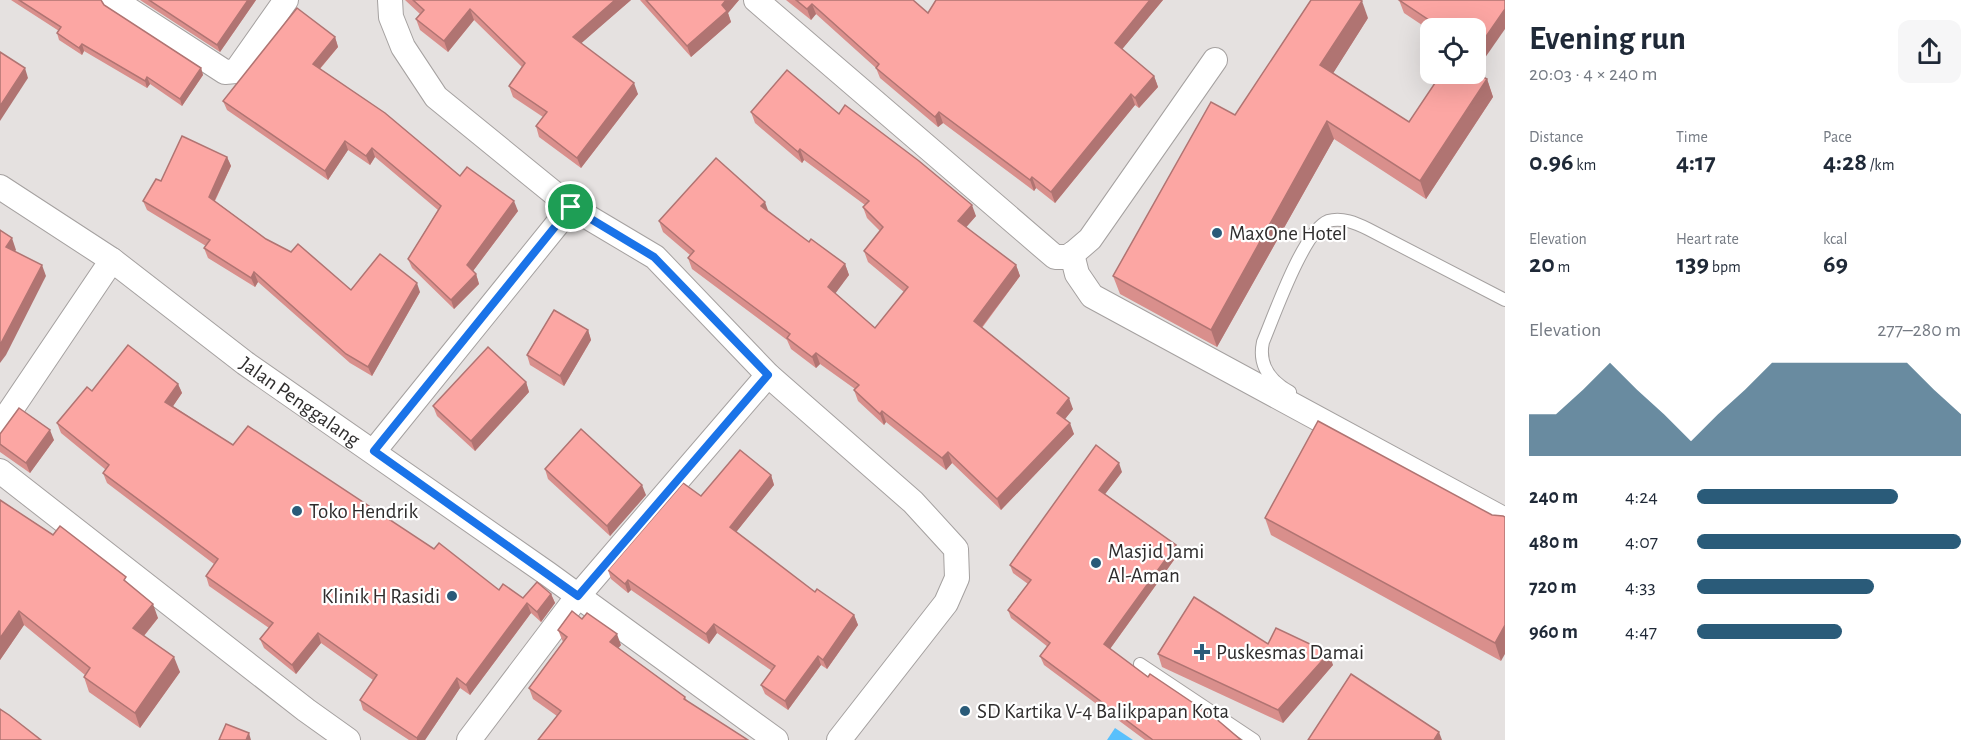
<!DOCTYPE html>
<html lang="en">
<head>
<meta charset="utf-8">
<style>
  body { margin:0; font-family:"Alegreya Sans",sans-serif; background:#f6f6f7; color:#1f2937; height:100vh; display:flex; flex-direction:column; font-size:22px; white-space:nowrap }
  * { box-sizing:border-box; margin:0 }
  p { font-size:20px; color:#747a83 }
  .icon { flex:none; width:33px; height:33px; fill:none; stroke:currentColor; stroke-width:2; stroke-linecap:round; stroke-linejoin:round }
  .map { position:relative; flex:1; overflow:hidden }
  .panel { display:flex; flex-direction:column; background:#fff; width:480px }
  .panel>* { flex:none }
  .buttons { position:absolute; left:1420px; top:18px; display:grid; gap:12px }
  .buttons a { display:grid; place-items:center; width:66px; height:66px; border-radius:12px; background:#fff; box-shadow:0 6px 24px #0002; font-size:30px }
  .pin { position:absolute; display:grid; place-items:center; width:51px; height:51px; color:#fff; margin:-26px; border:3px solid #fff; border-radius:50%; box-shadow:0 2px 6px #0007 }
  .round { display:grid; place-items:center; flex:none; width:63px; height:63px; border-radius:12px; background:#f6f6f7 }
  .headline { display:flex; align-items:center; justify-content:space-between; height:102px; padding:0 24px }
  h1 { font-size:33px; font-weight:700; line-height:45px }
  .stats { display:grid; grid-template-columns:repeat(3,1fr); gap:9px; height:102px; padding:6px 24px }
  .stats div { display:grid; align-content:center }
  .stats b { font-size:26px; font-weight:700 }
  .stats small { font-size:16px; font-weight:400 }
  .stats p { font-size:16px }
  .chart { height:168px; padding:12px 24px }
  .chart p { display:flex; justify-content:space-between }
  .chart svg { width:100%; height:108px; margin-top:6px; fill:#2a5b79; opacity:.7 }
  ul { padding:0 24px; list-style:none; font-size:20px }
  li { display:grid; grid-template-columns:96px 72px 1fr; align-items:center; height:45px }
  li i { height:15px; border-radius:8px; background:#2a5b79 }
  main { display:flex; flex:1; min-height:0 }
  .map>svg:first-child { display:block }
</style>
</head>
<body>
<main>
<div class="map">
<svg width="1505" height="740" viewBox="0 0 1505 740">
  <rect width="100%" height="100%" fill="#e5e1e0"/>
  <polygon fill="#59c0fc" points="1115,728 1133,740 1107,740"/>
  <g fill="none" stroke-linecap="round" stroke-linejoin="round">
    <defs>
      <g id="lane">
        <path d="M1290 392C1270 381 1258 365 1263 342 1274 316 1304 230 1328 221 1342 217 1356 223 1368 229L1505 300"/>
        <polyline points="1140,664 1254,740"/>
      </g>
      <g id="street">
        <polyline points="114,0 225,72 236,71 286,0"/>
        <polyline points="390,0 391,17 403,47 436,97 571,207 655,257 768,375 913,502 956,549 957,578 946,603 839,740"/>
        <polyline points="756,0 1055,257 1069,257 1090,239 1215,60"/>
        <path id="s1" d="M0 187 112 260 245 363 548 574 776 740"/>
        <polyline points="1072,254 1077,274 1092,296 1505,520"/>
        <polyline points="0,426 112,260"/>
        <polyline points="374,451 571,207"/>
        <polyline points="0,471 306,710 348,740"/>
        <polyline points="469,740 578,596 768,375"/>
      </g>
    </defs>
    <use href="#lane" stroke="#a5a1a0" stroke-width="14"/>
    <use href="#street" stroke="#a5a1a0" stroke-width="26"/>
    <use href="#lane" stroke="#fff" stroke-width="12"/>
    <use href="#street" stroke="#fff" stroke-width="24"/>
  </g>
  <g fill="#d98f8c">
    <polygon points="11,0 101,0 104,5 201,68 203,75 182,106 150,84 147,88 84,51 82,55 59,40 57,33 59,31"/>
    <polygon points="140,0 256,0 220,52"/>
    <polygon points="405,0 631,0 581,43 638,94 581,168 539,137 536,126 543,117 513,97 509,86 522,67 474,20 448,52 420,30 416,19 420,14"/>
    <polygon points="640,0 739,0 728,13 731,22 691,57"/>
    <polygon points="786,0 913,0 928,13 936,0 1163,0 1122,49 1154,76 1158,87 1139,108 1135,105 1055,203 1036,188 1034,191 943,123 938,127 880,78 876,68 816,14 811,20"/>
    <polygon points="1399,0 1505,0 1480,65 1476,62 1476,28 1431,28 1431,31 1404,13"/>
    <polygon points="1368,18 1333,73 1409,122 1487,79 1493,97 1426,199 1334,139 1217,347 1120,294 1113,276 1235,115"/>
    <polygon points="335,37 338,47 320,69 460,176 518,211 473,271 476,274 479,284 454,309 412,268 408,259 438,210 375,157 370,165 348,150 328,180 227,110 223,101"/>
    <polygon points="751,112 839,114 976,216 966,227 1016,265 1020,276 982,328 1073,409 1065,419 1074,434 1001,510 952,463 946,470 886,422 884,425 858,401 854,390 855,389 820,364 816,368 791,349 787,340 692,269 688,258 690,255 663,232 659,221 769,212 809,242 845,264 849,275 835,293 875,328 904,292 868,262 864,251 880,231 867,218 863,207 865,205 804,160 802,163 755,123"/>
    <polygon points="227,157 231,166 215,201 266,239 351,290 420,292 372,376 350,363 258,282 255,287 208,258 204,248 206,246 147,210 143,201 161,181"/>
    <polygon points="588,330 591,340 564,386 530,365 527,355"/>
    <polygon points="526,382 529,392 475,451 437,416 433,406"/>
    <polygon points="178,384 182,393 173,406 233,445 434,549 499,590 523,598 551,594 555,603 541,622 531,613 470,695 460,688 425,740 409,740 363,710 360,700 373,680 321,643 296,674 264,648 260,639 269,628 209,586 206,576 214,564 107,483 103,473 106,470 61,433 57,423 92,391"/>
    <polygon points="0,434 54,440 30,473 0,452"/>
    <polygon points="545,469 646,495 610,536 548,479"/>
    <polygon points="1122,472 1105,494 1179,553 1110,649 1148,677 1241,740 1145,740 1044,665 1040,656 1048,647 1011,618 1008,610 1028,584 1013,573 1010,565"/>
    <polygon points="771,475 774,485 736,532 815,592 854,615 858,625 827,669 821,665 788,710 765,694 761,685 772,671 717,633 709,644 631,590 628,593 611,579 608,570 701,496"/>
    <polygon points="0,500 129,584 158,618 144,636 180,672 140,728 89,692 84,677 85,675 24,625 0,660"/>
    <polygon points="1492,515 1501,661 1271,535 1265,518"/>
    <polygon points="582,619 621,645 618,648 685,697 687,701 557,716 533,699 529,688 563,642 558,630"/>
    <polygon points="1268,644 1333,665 1283,723 1162,667 1158,654"/>
  </g>
  <g fill="#b07472">
    <polygon points="248,0 256,0 220,52 217,45"/>
    <polygon points="615,0 631,0 577,47 573,37"/>
    <polygon points="726,0 739,0 728,13 731,22 691,57 687,46"/>
    <polygon points="1150,0 1163,0 1119,53 1115,43"/>
    <polygon points="1362,1 1368,18 1327,83 1320,65"/>
    <polygon points="812,4 816,14 811,20 807,9"/>
    <polygon points="470,9 474,20 448,52 444,41"/>
    <polygon points="1505,9 1505,29 1480,65 1476,51"/>
    <polygon points="335,37 338,47 316,73 313,64"/>
    <polygon points="82,44 84,51 82,55 79,48"/>
    <polygon points="25,68 28,78 0,121 0,106"/>
    <polygon points="201,68 203,75 182,106 180,99"/>
    <polygon points="1154,76 1158,87 1139,108 1135,98"/>
    <polygon points="147,77 150,84 147,88 145,81"/>
    <polygon points="1487,79 1493,97 1426,199 1420,181"/>
    <polygon points="634,83 638,94 581,168 577,158"/>
    <polygon points="1131,94 1135,105 1055,203 1051,192"/>
    <polygon points="939,112 943,123 938,127 935,117"/>
    <polygon points="1327,121 1334,139 1217,347 1211,330"/>
    <polygon points="345,141 348,150 328,180 325,171"/>
    <polygon points="372,148 375,157 370,165 366,156"/>
    <polygon points="800,149 804,160 802,163 798,152"/>
    <polygon points="227,157 231,166 212,206 209,197"/>
    <polygon points="1032,177 1036,188 1034,191 1030,180"/>
    <polygon points="514,201 518,211 470,275 467,265"/>
    <polygon points="765,202 769,213 761,206"/>
    <polygon points="972,205 976,216 962,232 958,221"/>
    <polygon points="12,238 16,250 10,258 6,247"/>
    <polygon points="845,264 849,275 832,298 828,287"/>
    <polygon points="42,265 46,276 6,355 0,363 0,345"/>
    <polygon points="1016,265 1020,276 978,332 974,321"/>
    <polygon points="254,272 258,282 255,287 251,278"/>
    <polygon points="476,274 479,284 454,309 451,300"/>
    <polygon points="417,283 420,292 372,376 368,367"/>
    <polygon points="588,330 591,340 564,386 560,376"/>
    <polygon points="816,353 820,364 816,368 812,357"/>
    <polygon points="526,382 529,392 475,451 471,441"/>
    <polygon points="178,384 182,393 169,412 165,402"/>
    <polygon points="1069,398 1073,409 1061,424 1057,413"/>
    <polygon points="882,411 886,422 884,425 880,414"/>
    <polygon points="1070,423 1074,434 1001,510 997,499"/>
    <polygon points="50,430 54,440 30,473 26,463"/>
    <polygon points="948,452 952,463 946,470 942,458"/>
    <polygon points="1119,463 1122,472 1102,498 1099,490"/>
    <polygon points="771,475 774,485 733,536 730,527"/>
    <polygon points="642,485 646,495 610,536 607,526"/>
    <polygon points="1176,545 1179,553 1107,653 1104,644"/>
    <polygon points="628,580 631,590 628,593 625,584"/>
    <polygon points="551,594 555,603 541,622 537,612"/>
    <polygon points="527,603 531,613 470,695 466,685"/>
    <polygon points="153,604 158,618 138,643 133,628"/>
    <polygon points="19,611 24,625 0,660 0,638"/>
    <polygon points="854,615 858,625 827,669 823,660"/>
    <polygon points="714,624 717,633 709,644 706,634"/>
    <polygon points="1505,625 1505,654 1501,661 1495,643"/>
    <polygon points="318,633 321,643 296,674 292,665"/>
    <polygon points="617,634 621,645 614,653 610,642"/>
    <polygon points="1329,653 1333,665 1283,723 1278,710"/>
    <polygon points="818,656 821,665 788,710 785,701"/>
    <polygon points="174,657 180,672 140,728 135,713"/>
    <polygon points="457,678 460,688 425,740 417,740 417,738"/>
    <polygon points="1439,732 1442,740 1434,740"/>
    <polygon points="249,733 251,740 246,740"/>
  </g>
  <g fill="#fca6a3" stroke="#b07472" stroke-width="1.5">
    <polygon points="19,0 101,0 104,5 201,68 180,99 147,77 145,81 82,44 79,48 57,33 61,27"/>
    <polygon points="149,0 248,0 217,45"/>
    <polygon points="413,0 615,0 573,37 634,83 577,158 536,126 547,112 509,86 525,63 470,9 444,41 416,19 424,10"/>
    <polygon points="646,0 726,0 722,5 727,11 687,46"/>
    <polygon points="796,0 913,0 928,13 936,0 1150,0 1115,43 1154,76 1135,98 1131,94 1051,192 1032,177 1030,180 939,112 935,117 876,68 879,64 812,4 807,9"/>
    <polygon points="1311,0 1360,0 1362,1 1320,65 1409,122 1441,74 1476,74 1476,73 1487,79 1420,181 1327,121 1211,330 1113,276 1211,102 1235,115"/>
    <polygon points="1399,0 1505,0 1505,9 1476,51 1476,28 1441,28"/>
    <polygon points="297,8 335,37 313,64 385,113 460,176 467,167 514,201 467,265 476,274 451,300 408,259 441,206 372,148 366,156 345,141 325,171 223,101"/>
    <polygon points="0,52 25,68 0,106"/>
    <polygon points="787,70 839,114 845,105 919,161 972,205 958,221 1016,265 974,321 1069,398 1057,413 1070,423 997,499 948,452 942,458 882,411 880,414 854,390 859,385 816,353 812,357 787,338 790,334 688,258 694,251 659,221 716,158 765,202 761,206 809,242 811,239 845,264 828,287 875,328 908,287 864,251 883,227 863,207 869,201 800,149 798,152 751,112"/>
    <polygon points="182,136 227,157 209,197 266,239 291,252 298,244 351,290 380,254 417,283 368,367 346,354 254,272 251,278 204,248 210,240 143,201 156,179 161,181"/>
    <polygon points="0,230 12,238 6,247 42,265 0,345"/>
    <polygon points="554,310 588,330 560,376 527,355"/>
    <polygon points="128,345 178,384 165,402 233,445 248,426 434,549 439,543 499,590 503,584 523,598 537,582 551,594 537,612 527,603 466,685 457,678 417,738 360,700 377,675 318,633 292,665 260,639 273,623 206,576 218,559 103,473 109,465 57,423 87,387 92,391"/>
    <polygon points="488,347 526,382 471,441 433,406"/>
    <polygon points="19,408 50,430 26,463 0,444 0,434"/>
    <polygon points="1318,421 1492,515 1503,516 1505,517 1505,625 1495,643 1265,518"/>
    <polygon points="581,429 642,485 607,526 545,469"/>
    <polygon points="1096,445 1119,463 1099,490 1176,545 1104,644 1148,677 1150,674 1214,717 1241,740 1153,740 1040,656 1050,643 1008,610 1031,580 1010,565"/>
    <polygon points="740,450 771,475 730,527 815,592 817,589 854,615 823,660 818,656 785,701 761,685 775,666 714,624 706,634 628,580 625,584 608,570 683,483 701,496"/>
    <polygon points="0,500 53,535 60,526 126,577 124,580 153,604 133,628 174,657 135,713 84,677 90,668 19,611 0,638"/>
    <polygon points="1194,597 1268,644 1276,628 1329,653 1278,710 1158,654"/>
    <polygon points="572,611 582,619 587,613 617,634 610,642 685,697 684,699 748,740 538,740 561,711 529,688 567,637 558,630"/>
    <polygon points="1351,674 1439,732 1434,740 1308,740"/>
    <polygon points="0,709 9,715 41,740 0,740"/>
    <polygon points="226,724 249,733 246,740 219,740"/>
  </g>
  <g fill="none" stroke-linecap="round" stroke-linejoin="round">
    <defs>
      <polygon id="route" points="571,207 654,257 768,375 578,596 374,451"/>
    </defs>
    <use href="#route" stroke="#fff" stroke-width="12"/>
    <use href="#route" stroke="#1a73e8" stroke-width="8"/>
  </g>
  <g fill="#2a5b79" stroke="#fff" stroke-width="2">
    <circle cx="1217" cy="233" r="6"/>
    <circle cx="297" cy="511" r="6"/>
    <circle cx="1096" cy="563" r="6"/>
    <circle cx="452" cy="596" r="6"/>
    <path d="M1199 643h6v6h6v6h-6v6h-6v-6h-6v-6h6z"/>
    <circle cx="965" cy="711" r="6"/>
  </g>
  <g text-anchor="middle" dominant-baseline="central" stroke-width="4.5" stroke-linejoin="round" paint-order="stroke">
    <g font-size="21" fill="#2f2d2d" stroke="#fff" text-anchor="start">
      <text x="1229" y="233">MaxOne Hotel</text>
      <text x="309" y="511">Toko Hendrik</text>
      <text x="1108" y="551">Masjid Jami<tspan x="1108" dy="24">Al-Aman</tspan></text>
      <text x="440" y="596" text-anchor="end">Klinik H Rasidi</text>
      <text x="1216" y="652">Puskesmas Damai</text>
      <text x="977" y="711">SD Kartika V-4 Balikpapan Kota</text>
    </g>
    <g font-size="21" fill="#2f2d2d" stroke="#fff">
      <text stroke="none"><textPath href="#s1" startOffset="369">Jalan Penggalang</textPath></text>
    </g>
  </g>
</svg>
<div class="buttons">
<a><svg class="icon" aria-label="locate" viewBox="0 0 24 24"><circle cx="12" cy="12" r="6"/><path d="M12 2v4M12 18v4M2 12h4M18 12h4"/></svg></a>
</div>
<div class="pin" style="left:571px;top:207px;background:#1e9e55"><svg class="icon" aria-label="arrive" viewBox="0 0 24 24"><path d="M6 21V4h12l-3 4 3 4H6"/></svg></div>
</div>
<section class="panel">
<div class="headline"><div><h1>Evening run</h1><p>20:03 · 4 × 240 m</p></div><a class="round"><svg class="icon" aria-label="share" viewBox="0 0 24 24"><path d="M12 15V3M7 8l5-5 5 5M5 13v7h14v-7"/></svg></a></div>
<div class="stats">
<div><p>Distance</p><b>0.96<small> km</small></b></div>
<div><p>Time</p><b>4:17</b></div>
<div><p>Pace</p><b>4:28<small> /km</small></b></div>
</div>
<div class="stats">
<div><p>Elevation</p><b>20<small> m</small></b></div>
<div><p>Heart rate</p><b>139<small> bpm</small></b></div>
<div><p>kcal</p><b>69</b></div>
</div>
<div class="chart"><p><span>Elevation</span>277–280 m</p>
<svg viewBox="0 0 160 44" preserveAspectRatio="none"><path d="M0 44V27L10 27L20 17L30 6L40 17L50 27L60 38L70 27L80 17L90 6L100 6L110 6L120 6L130 6L140 6L150 17L160 27V44z"/></svg>
</div>
<ul>
<li><b>240 m</b>4:24<i style="width:76%"></i></li>
<li><b>480 m</b>4:07<i style="width:100%"></i></li>
<li><b>720 m</b>4:33<i style="width:67%"></i></li>
<li><b>960 m</b>4:47<i style="width:55%"></i></li>
</ul>
</section>
</main>
</body>
</html>
